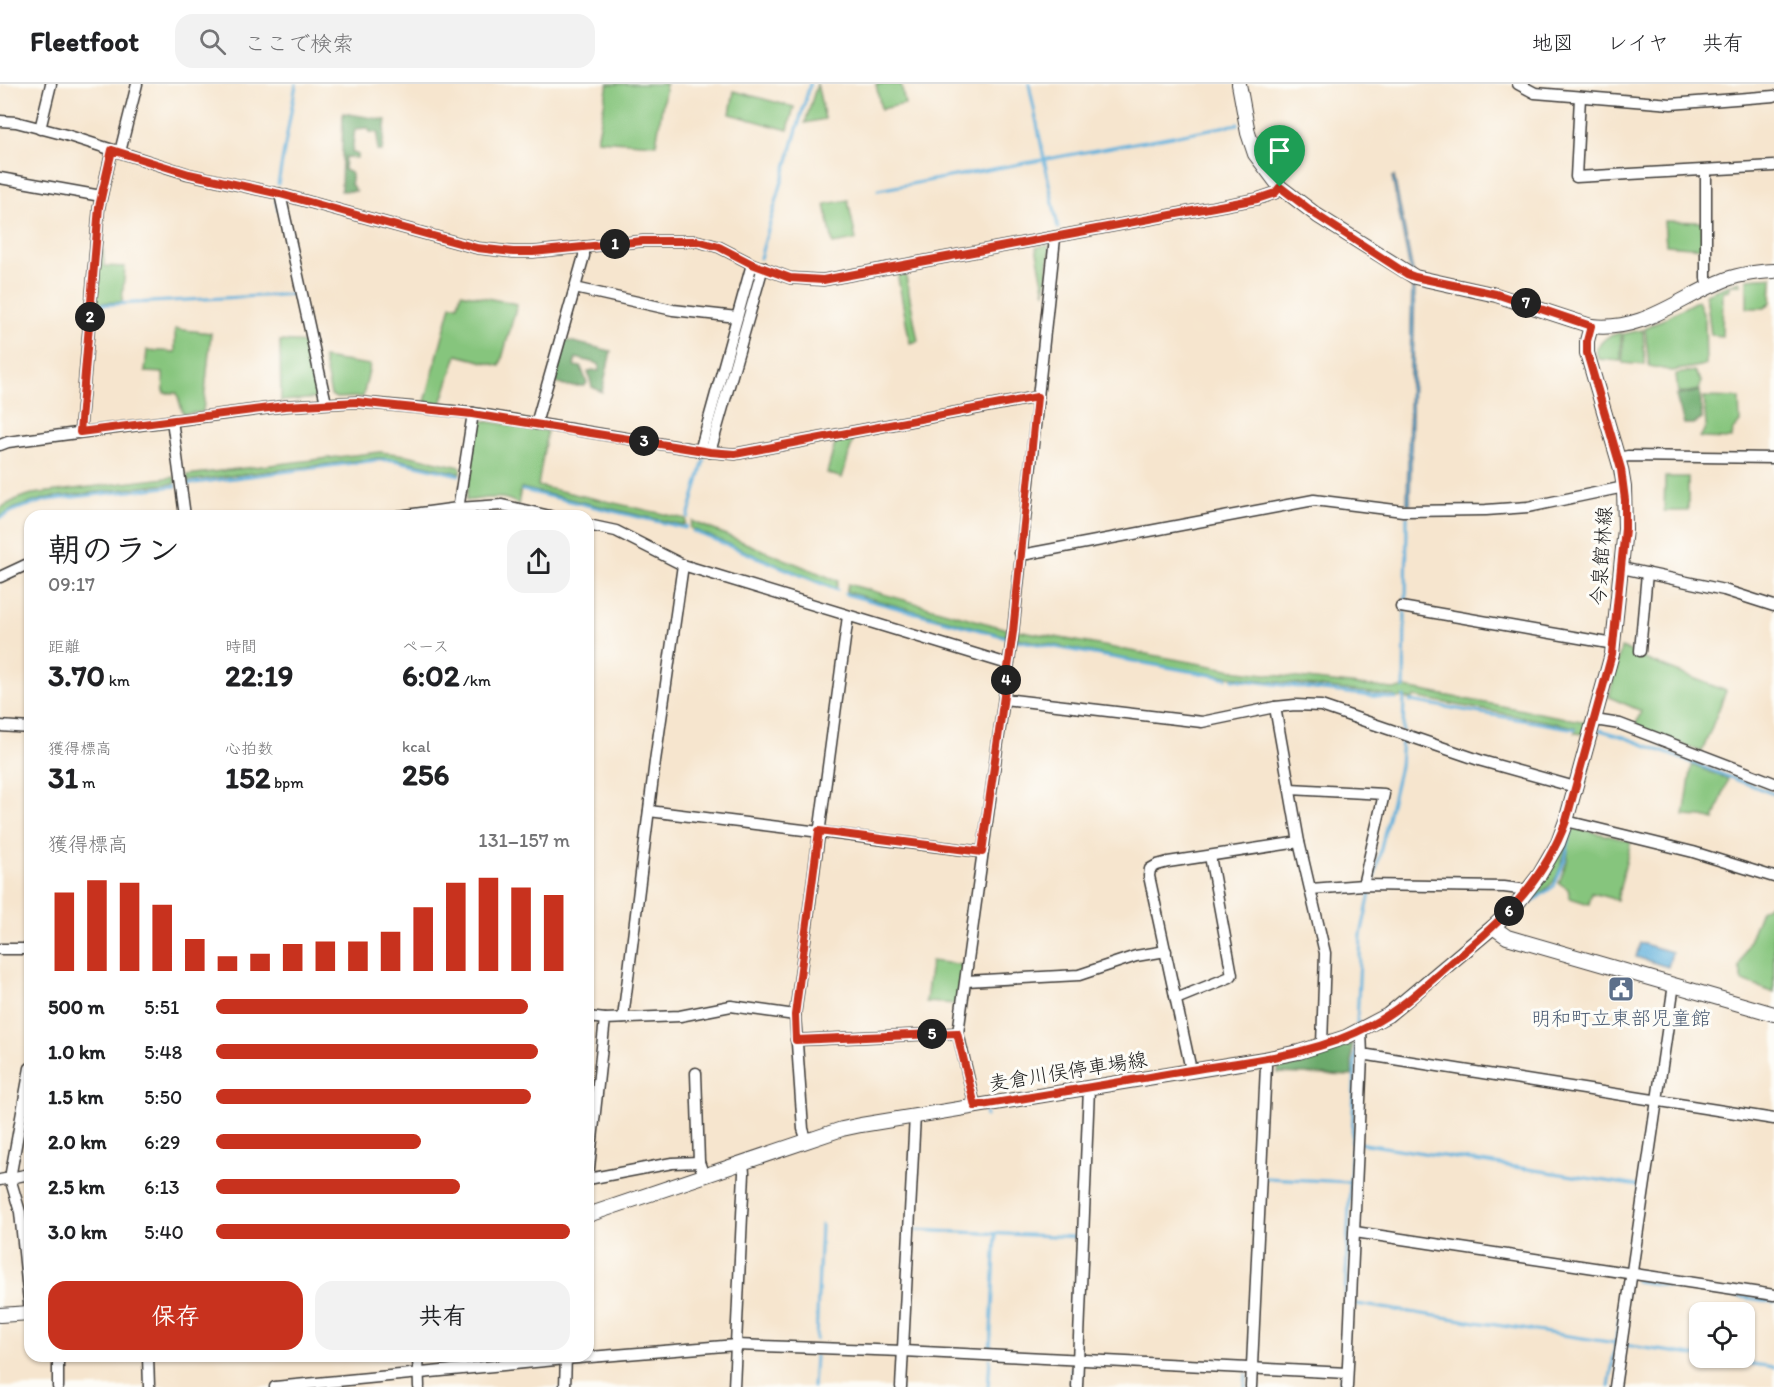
<!DOCTYPE html>
<html lang="ja">
<head>
<meta charset="utf-8">
<style>
  body { margin:0; font-family:Itim,"Klee One",sans-serif; background:#f2f2f2; color:#202124; height:100vh; display:flex; flex-direction:column; font-size:22px; white-space:nowrap }
  * { box-sizing:border-box; margin:0 }
  p { font-size:20px; color:#757577 }
  .icon { flex:none; width:33px; height:33px; fill:none; stroke:currentColor; stroke-width:2; stroke-linecap:round; stroke-linejoin:round }
  .map { position:relative; flex:1; overflow:hidden }
  .side { position:absolute; left:24px; top:426px; width:570px; height:852px; display:flex; flex-direction:column; background:#fff; border-radius:18px; box-shadow:0 2px 4px #0004 }
  .side>* { flex:none }
  .fabs { position:absolute; left:1689px; top:1218px; display:grid; gap:12px }
  .fabs a { display:grid; place-items:center; width:66px; height:66px; border-radius:12px; background:#fff; box-shadow:0 2px 4px #0004; font-size:30px }
  .pin { position:absolute; display:grid; place-items:center; width:51px; height:51px; color:#fff; margin:-62px -26px; border-radius:50% 50% 50% 0; rotate:-45deg; box-shadow:0 0 6px #0007 }
  .pin .icon { rotate:45deg }
  .km { position:absolute; width:30px; height:30px; margin:-15px; border-radius:50%; background:#222; color:#fff; font-size:16px; line-height:30px; text-align:center }
  .round { display:grid; place-items:center; flex:none; width:63px; height:63px; border-radius:18px; background:#f2f2f2 }
  .overview { display:flex; align-items:center; justify-content:space-between; height:102px; padding:0 24px }
  h1 { font-size:33px; font-weight:700; line-height:45px }
  .metrics { display:grid; grid-template-columns:repeat(3,1fr); gap:9px; height:102px; padding:6px 24px }
  .metrics div { display:grid; align-content:center }
  .metrics b { font-size:30px; font-weight:700 }
  .metrics small { font-size:16px; font-weight:400 }
  .metrics p { font-size:16px }
  .chart { height:168px; padding:12px 24px }
  .chart p { display:flex; justify-content:space-between }
  .chart svg { width:100%; height:108px; margin-top:6px; stroke:#c8321e; stroke-width:6 }
  .action { display:flex; gap:12px; margin-top:auto; padding:12px 24px }
  .action a { flex:1; height:69px; border-radius:18px; background:#c8321e; color:#fff; font-size:24px; font-weight:700; line-height:69px; text-align:center }
  .action a+a { background:#f2f2f2; color:#202124 }
  ul { padding:0 24px; list-style:none; font-size:20px }
  li { display:grid; grid-template-columns:96px 72px 1fr; align-items:center; height:45px }
  li i { height:15px; border-radius:8px; background:#c8321e }
  header { display:flex; align-items:center; gap:36px; box-sizing:border-box; height:84px; padding:0 30px; background:#fff; border-bottom:2px solid #e0e0e0 }
  header strong { font-size:28px }
  nav { display:flex; gap:33px; margin-inline-start:auto; font-size:21px }
  .search { width:420px; height:54px; background:#f2f2f2; display:flex; align-items:center; gap:15px; box-sizing:border-box; padding:0 21px; border-radius:18px; color:#757577; font-size:22px }
  .map>svg:first-child { display:block }
</style>
</head>
<body>
<header>
<strong>Fleetfoot</strong>
<div class="search"><svg class="icon" aria-label="search" viewBox="0 0 24 24"><circle cx="10" cy="10" r="6"/><path d="M15 15l6 6"/></svg>ここで検索</div>
<nav><a>地図</a><a>レイヤ</a><a>共有</a></nav>
</header>
<div class="map">
<svg width="1774" height="1303" viewBox="0 0 1774 1303">
  <rect width="100%" height="100%" fill="#fdfcf7"/>
  <filter id="ink" filterUnits="userSpaceOnUse"><feTurbulence type="fractalNoise" baseFrequency=".0167" numOctaves="2"/><feDisplacementMap in="SourceGraphic" scale="12" xChannelSelector="R" yChannelSelector="G"/><feConvolveMatrix kernelMatrix="1 2 1 2 8 2 1 2 1" color-interpolation-filters="sRGB"/></filter>
  <filter id="wash" filterUnits="userSpaceOnUse"><feTurbulence type="fractalNoise" baseFrequency=".008" numOctaves="4" result="noise"/><feDisplacementMap in="SourceGraphic" scale="24" xChannelSelector="R" yChannelSelector="G"/><feGaussianBlur stdDeviation="1.35" result="paint"/><feColorMatrix in="noise" values="0 0 0 0 0 0 0 0 0 0 0 0 0 0 0 0 0 1.4 0 .05"/><feComposite in="paint" operator="in"/></filter>
  <g filter="url(#wash)">
    <rect width="100%" height="100%" fill="#f6e5ce"/>
    <g fill="#86c57d" stroke="#51704c" stroke-width="1.5">
      <polygon points="608,0 666,0 656,60 597,56"/>
      <polygon points="817,0 825,35 805,39"/>
      <polygon points="876,0 901,0 905,20 881,25"/>
      <polygon points="734,7 794,23 788,46 730,30"/>
      <polygon points="848,116 856,156 833,160 825,120"/>
      <polygon points="1664,137 1702,138 1702,164 1666,161"/>
      <polygon points="1047,161 1050,165 1045,209 1036,163"/>
      <polygon points="100,166 103,166 104,182 125,183 122,218 96,219"/>
      <polygon points="905,187 918,257 910,259 897,189"/>
      <polygon points="1772,193 1771,218 1765,224 1747,224 1747,195"/>
      <polygon points="1739,197 1741,201 1730,201 1729,206 1723,207 1722,252 1711,251 1706,210"/>
      <polygon points="461,209 517,220 500,282 457,271 441,320 425,318 451,221 458,221"/>
      <polygon points="1698,216 1705,235 1706,281 1672,287 1649,282 1645,245"/>
      <polygon points="175,245 211,249 203,328 183,330 177,309 164,309 163,289 145,288 147,266 175,268"/>
      <polygon points="1643,246 1645,281 1623,279 1623,250"/>
      <path d="M1621 249V277L1598 275 1596 265C1605 254 1606 252 1621 249Z"/>
      <polygon points="280,257 308,259 320,314 281,317"/>
      <polygon points="323,274 370,281 363,313 336,314 331,311"/>
      <polygon points="1694,287 1701,297 1699,306 1678,310 1676,290"/>
      <polygon points="1704,313 1739,314 1740,338 1733,346 1732,355 1700,354 1706,342"/>
      <path d="M478 336 547 347 538 402 686 435 685 440 682 441 521 404 518 421C506 409 481 415 466 417L476 337Z"/>
      <polygon points="854,353 842,394 827,389 836,356"/>
      <polygon points="380,368 406,371 461,383 460,389 402,376 379,374 188,397 187,391"/>
      <polygon points="174,393 176,399 47,414 15,424 0,433 0,424 19,414 32,410"/>
      <polygon points="1665,393 1688,393 1688,427 1664,427"/>
      <polygon points="692,437 838,497 836,505 690,444"/>
      <polygon points="848,500 1007,545 1006,552 846,508"/>
      <polygon points="1017,546 1239,587 1393,605 1406,604 1587,638 1584,650 1575,649 1575,643 1414,613 1413,615 1406,615 1405,613 1395,614 1394,612 1194,588 1016,554"/>
      <polygon points="1621,564 1643,571 1642,574 1726,607 1702,668 1635,642 1641,627 1609,613"/>
      <polygon points="1692,681 1728,695 1714,736 1703,733 1684,732"/>
      <path d="M1571 743 1631 757 1617 816 1592 809 1589 820 1570 814 1568 805 1559 799 1567 777 1570 746C1557 792 1566 795 1521 822Z"/>
      <polygon points="1774,817 1774,909 1743,897 1739,883 1761,826"/>
      <polygon points="931,877 964,881 957,920 926,918"/>
    </g>
    <g fill="#6caa6c" stroke="#446344" stroke-width="1.5">
      <polygon points="343,29 386,36 382,67 377,67 378,49 370,48 368,44 355,45 352,68 358,71 357,74 345,73 344,86 351,89 351,100 356,107 341,107"/>
      <polygon points="565,256 611,267 602,308 592,303 588,288 592,286 599,287 599,280 576,274 574,282 581,283 587,299 584,302 564,302 552,297"/>
      <polygon points="1700,307 1702,335 1694,340 1684,340 1676,312"/>
      <polygon points="1352,959 1352,992 1278,989 1278,979 1306,974"/>
    </g>
    <g fill="#61b0db" stroke="#3e667c" stroke-width="1.5">
      <polygon points="1394,92 1415,198 1410,420 1407,420 1412,197 1392,93"/>
      <polygon points="1640,859 1672,868 1668,883 1636,873"/>
    </g>
    <g fill="none" stroke-linecap="round" stroke-linejoin="round">
      <g stroke="#61b0db" stroke-width="3">
        <polyline points="1029,0 1058,144"/>
        <polyline points="278,100 296,0"/>
        <polyline points="878,106 1238,40"/>
        <polyline points="276,117 278,125"/>
        <polyline points="760,174 810,0"/>
        <polyline points="97,221 297,210 297,208"/>
        <polyline points="187,400 378,376 393,376 459,391"/>
        <polyline points="522,406 685,444 686,442"/>
        <polyline points="688,433 704,376"/>
        <polyline points="0,434 17,425 47,416 176,402"/>
        <polyline points="693,447 837,506"/>
        <polyline points="845,510 1009,554"/>
        <polyline points="1406,521 1407,433"/>
        <polyline points="1015,556 1227,594"/>
        <polyline points="1233,595 1396,615"/>
        <polyline points="1404,604 1405,527"/>
        <polyline points="1410,617 1575,645"/>
        <polyline points="1600,646 1624,653 1774,710"/>
        <polyline points="1403,647 1404,613"/>
        <polyline points="1373,799 1400,682 1402,654"/>
        <polyline points="1520,826 1554,802 1565,775 1571,747"/>
        <polyline points="1357,940 1361,851 1371,805"/>
        <polyline points="985,1028 986,1032"/>
        <polyline points="1352,1058 1638,1102 1639,1107"/>
        <polyline points="1266,1094 1350,1098"/>
        <polyline points="913,1146 1079,1153"/>
        <polyline points="1636,1197 1774,1218"/>
        <polyline points="1345,1215 1356,959"/>
        <polyline points="1356,1220 1616,1259"/>
        <polyline points="816,1256 821,1141"/>
        <polyline points="1624,1261 1700,1272"/>
        <polyline points="990,1267 996,1149"/>
        <polyline points="1709,1274 1774,1283"/>
        <polyline points="813,1303 815,1272"/>
        <polyline points="988,1303 990,1275"/>
        <polyline points="1071,1303 1072,1284"/>
        <polyline points="1245,1303 1246,1290"/>
        <polyline points="1340,1303 1341,1293"/>
        <polyline points="1609,1303 1625,1194 1622,1194"/>
      </g>
    </g>
  </g>
  <g filter="url(#ink)">
    <g fill="none" stroke-linecap="round" stroke-linejoin="round">
      <defs>
        <g id="minor">
          <polyline points="1518,0 1535,9 1671,20 1774,12"/>
          <polyline points="1580,13 1576,93 1774,82"/>
          <polyline points="0,37 16,38 66,51 188,90 280,110 477,164 513,168 533,168 643,157 697,157 719,163 752,180 790,194 823,196 1257,115 1275,109 1280,103"/>
          <polyline points="40,45 51,0"/>
          <polyline points="120,68 137,0"/>
          <polyline points="1706,87 1706,194 1708,204"/>
          <polyline points="0,94 101,112"/>
          <polyline points="280,110 326,319"/>
          <polyline points="575,204 673,226 737,233"/>
          <polyline points="172,336 185,432"/>
          <polyline points="536,340 584,172 584,163"/>
          <polyline points="80,348 99,123 112,66"/>
          <polyline points="0,361 8,358 285,322 357,318 473,329 710,368 735,370 1037,313"/>
          <polyline points="700,367 752,180"/>
          <polyline points="710,368 763,183"/>
          <polyline points="1619,374 1628,372 1774,374"/>
          <polyline points="399,432 458,424 502,421 550,432"/>
          <polyline points="457,432 473,329"/>
          <polyline points="588,441 616,447 683,481 1008,580"/>
          <polyline points="1020,469 1027,470 1314,416 1403,427 1486,426 1528,423 1624,403"/>
          <polyline points="1622,484 1724,506 1774,522"/>
          <polyline points="0,493 30,479"/>
          <polyline points="1401,523 1614,560"/>
          <polyline points="1640,567 1647,489"/>
          <polyline points="1004,615 1202,638 1275,623 1295,621 1321,622 1482,677 1575,703"/>
          <polyline points="1275,623 1299,758 1325,869 1322,961"/>
          <polyline points="1595,636 1620,640 1774,699"/>
          <polyline points="0,642 30,644"/>
          <polyline points="1290,705 1384,710 1363,801"/>
          <polyline points="649,727 982,768"/>
          <polyline points="1566,737 1693,768 1774,793"/>
          <polyline points="1311,805 1363,801 1504,803 1527,806"/>
          <polyline points="0,865 30,865"/>
          <polyline points="966,897 1079,891 1136,872 1166,867"/>
          <polyline points="1176,915 1230,893 1232,891 1210,772"/>
          <polyline points="588,933 605,935"/>
          <polyline points="623,934 655,677 683,481"/>
          <polyline points="796,956 958,949"/>
          <polyline points="1362,972 1368,971 1774,1035"/>
          <polyline points="30,984 10,1094 20,1128 30,1228"/>
          <polyline points="1191,986 1149,792 1150,785 1157,781 1168,778 1299,758"/>
          <polyline points="696,989 699,1078 704,1092"/>
          <polyline points="975,1022 958,949 1013,548 1055,154"/>
          <polyline points="807,1057 803,1045 795,931 848,532"/>
          <polyline points="588,1093 605,935 680,932 731,922 795,931"/>
          <polyline points="588,1095 672,1079 699,1078"/>
          <polyline points="0,1096 30,1090"/>
          <polyline points="1355,1148 1774,1211"/>
          <polyline points="148,1272 149,1303"/>
          <polyline points="418,1272 419,1303"/>
          <polyline points="58,1303 58,1272"/>
          <polyline points="275,1303 566,1275 736,1261 903,1267 1347,1289"/>
          <polyline points="565,1303 566,1272"/>
          <polyline points="734,1303 744,1089 743,1079"/>
          <polyline points="901,1303 915,1031"/>
          <polyline points="1077,1303 1089,1004"/>
          <polyline points="1251,1303 1266,982 1264,975"/>
          <polyline points="1347,1303 1362,972 1361,946"/>
          <polyline points="1615,1303 1674,900"/>
        </g>
        <g id="major">
          <path d="M1239 0 1248 49 1255 70 1280 103 1318 132 1415 193 1496 211 1591 242C1642 248 1676 216 1720 198 1737 190 1755 188 1774 187"/>
          <polyline points="1493,843 1507,853 1774,930"/>
          <polyline points="588,1131 842,1045 861,1041 1264,975 1299,968 1346,953 1388,931 1493,843 1517,820 1540,790 1558,759 1566,737 1612,570 1625,445 1624,403 1621,385 1587,269 1587,257 1591,242"/>
          <polyline points="0,1231 30,1229"/>
        </g>
      </defs>
      <use href="#minor" stroke="#3d3a37" stroke-width="13"/>
      <use href="#major" stroke="#3d3a37" stroke-width="16"/>
      <use href="#minor" stroke="#fff" stroke-width="10"/>
      <use href="#major" stroke="#fff" stroke-width="14"/>
    </g>
  </g>
  <g fill="none" stroke-linecap="round" stroke-linejoin="round" filter="url(#ink)">
    <defs>
      <path id="route" d="M112 66 189 90 280 110 477 164 513 168H533L643 157H697L719 163 752 180 790 194 823 196 1257 115 1275 109 1280 103 1318 132 1407 190 1415 193 1496 210 1591 242 1587 257V269L1621 385 1625 416V445L1612 570 1566 737C1545 794 1509 830 1464 868 1434 893 1405 923 1371 941 1316 971 1252 976 1191 986 1119 998 1047 1011 975 1022L957 949 796 956 795 931 819 747 982 768 1013 548 1037 313 735 370 710 368 472 330 357 318 285 322 80 348 99 123Z"/>
    </defs>
    <use href="#route" stroke="#fff" stroke-width="12"/>
    <use href="#route" stroke="#c8321e" stroke-width="8"/>
  </g>
  <defs>
    <symbol id="civic-square" viewBox="-11 -11 22 22"><rect x="-9" y="-9" width="18" height="18" rx="4" fill="#5c6f8a" stroke="#fdfcf7"/><path d="M-.6-6.5H3V-4.5H.6V-3L4-1V1h2V6H-6V1h2V-1L-.6-3ZM-1.2 2.5V6h2.4V2.5Z" fill="#fff"/></symbol>
  </defs>
  <g fill-rule="evenodd">
    <use href="#civic-square" x="1606" y="890" width="30" height="30"/>
  </g>
  <g text-anchor="middle" dominant-baseline="central" stroke-width="6" stroke-linejoin="round" paint-order="stroke">
    <g font-size="20" fill="#1c1c1c" stroke="#fdfcf7">
      <text transform="translate(1601 472) rotate(-86)">今泉館林線</text>
      <text transform="translate(1068 987) rotate(-9)">麦倉川俣停車場線</text>
    </g>
    <g font-size="20" fill="#4e5e75" stroke="#fdfcf7">
      <text x="1621" y="934">明和町立東部児童館</text>
    </g>
  </g>
</svg>
<div class="fabs">
<a><svg class="icon" aria-label="locate" viewBox="0 0 24 24"><circle cx="12" cy="12" r="6"/><path d="M12 2v4M12 18v4M2 12h4M18 12h4"/></svg></a>
</div>
<div class="pin" style="left:1280px;top:103px;background:#1e9e55"><svg class="icon" aria-label="arrive" viewBox="0 0 24 24"><path d="M6 21V4h12l-3 4 3 4H6"/></svg></div>
<b class="km" style="left:615px;top:160px">1</b>
<b class="km" style="left:90px;top:233px">2</b>
<b class="km" style="left:644px;top:357px">3</b>
<b class="km" style="left:1006px;top:596px">4</b>
<b class="km" style="left:932px;top:950px">5</b>
<b class="km" style="left:1509px;top:827px">6</b>
<b class="km" style="left:1526px;top:219px">7</b>
<section class="side">
<div class="overview"><div><h1>朝のラン</h1><p>09:17</p></div><a class="round"><svg class="icon" aria-label="share" viewBox="0 0 24 24"><path d="M12 15V3M7 8l5-5 5 5M5 13v7h14v-7"/></svg></a></div>
<div class="metrics">
<div><p>距離</p><b>3.70<small> km</small></b></div>
<div><p>時間</p><b>22:19</b></div>
<div><p>ペース</p><b>6:02<small> /km</small></b></div>
</div>
<div class="metrics">
<div><p>獲得標高</p><b>31<small> m</small></b></div>
<div><p>心拍数</p><b>152<small> bpm</small></b></div>
<div><p>kcal</p><b>256</b></div>
</div>
<div class="chart"><p><span>獲得標高</span>131–157 m</p>
<svg viewBox="0 0 160 44" preserveAspectRatio="none"><path d="M5 44V12M15 44V7M25 44V8M35 44V17M45 44V31M55 44V38M65 44V37M75 44V33M85 44V32M95 44V32M105 44V28M115 44V18M125 44V8M135 44V6M145 44V10M155 44V13"/></svg>
</div>
<ul>
<li><b>500 m</b>5:51<i style="width:88%"></i></li>
<li><b>1.0 km</b>5:48<i style="width:91%"></i></li>
<li><b>1.5 km</b>5:50<i style="width:89%"></i></li>
<li><b>2.0 km</b>6:29<i style="width:58%"></i></li>
<li><b>2.5 km</b>6:13<i style="width:69%"></i></li>
<li><b>3.0 km</b>5:40<i style="width:100%"></i></li>
</ul>
<div class="action"><a>保存</a><a>共有</a></div>
</section>
</div>
</body>
</html>
